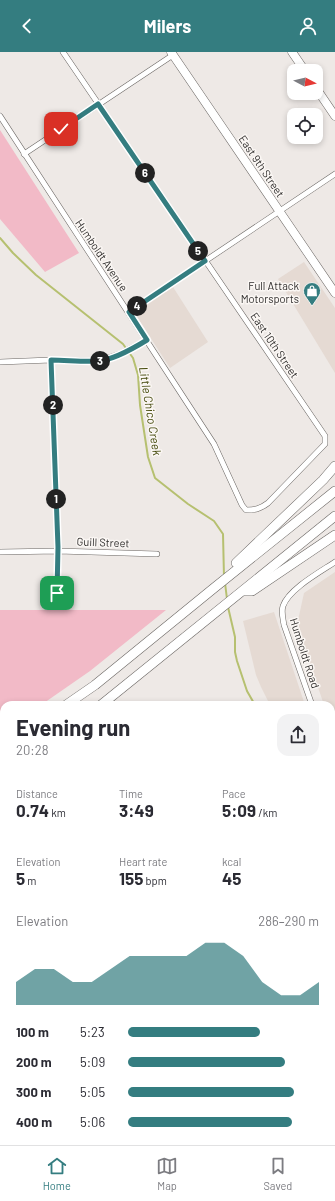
<!DOCTYPE html>
<html lang="en">
<head>
<meta charset="utf-8">
<style>
  body { margin:0; font-family:Barlow,sans-serif; background:#f2f2f3; color:#2b2b33; height:100vh; display:flex; flex-direction:column; font-size:15px; white-space:nowrap }
  * { box-sizing:border-box; margin:0 }
  p { font-size:13px; color:#7c7c81 }
  .icon { flex:none; width:22px; height:22px; fill:none; stroke:currentColor; stroke-width:2; stroke-linecap:round; stroke-linejoin:round }
  .map { position:relative; flex:1; overflow:hidden }
  .details { position:absolute; left:0px; top:649px; width:335px; height:444px; display:flex; flex-direction:column; background:#fff; border-radius:12px 12px 0 0; box-shadow:0 2px 6px #0003 }
  .details>* { flex:none }
  .needle { width:26px; rotate:97deg }
  .fabs { position:absolute; left:287px; top:12px; display:grid; gap:8px }
  .fabs a { display:grid; place-items:center; width:36px; height:36px; border-radius:8px; background:#fff; box-shadow:0 2px 6px #0003; font-size:20px }
  .pin { position:absolute; display:grid; place-items:center; width:34px; height:34px; color:#fff; margin:-17px; border-radius:8px; box-shadow:0 2px 6px #0006 }
  .km { position:absolute; width:20px; height:20px; margin:-10px; border-radius:50%; background:#222; color:#fff; font-size:11px; line-height:20px; text-align:center }
  .round { display:grid; place-items:center; flex:none; width:42px; height:42px; border-radius:12px; background:#f2f2f3 }
  .head { display:flex; align-items:center; justify-content:space-between; height:68px; padding:0 16px }
  h1 { font-size:22px; font-weight:700; line-height:30px }
  .figures { display:grid; grid-template-columns:repeat(3,1fr); gap:6px; height:68px; padding:4px 16px }
  .figures div { display:grid; align-content:center }
  .figures b { font-size:17px; font-weight:700 }
  .figures small { font-size:11px; font-weight:400 }
  .figures p { font-size:11px }
  .chart { height:112px; padding:8px 16px }
  .chart p { display:flex; justify-content:space-between }
  .chart svg { width:100%; height:72px; margin-top:4px; fill:#347d80; opacity:.7 }
  ul { padding:0 16px; list-style:none; font-size:13px }
  li { display:grid; grid-template-columns:64px 48px 1fr; align-items:center; height:30px }
  li i { height:10px; border-radius:5px; background:#347d80 }
  header { display:flex; justify-content:space-between; align-items:center; height:52px; padding:0 16px; background:#347d80; color:#fff; font-size:18px; font-weight:700 }
  .tab-bar { display:flex; justify-content:space-around; align-items:center; height:56px; border-top:1px solid #e1e1e2; background:#fff; font-size:11px; color:#7c7c81 }
  .tab-bar a { display:grid; justify-items:center; gap:2px }
  .tab-bar .selected { color:#347d80 }
  .map>svg:first-child { display:block }
</style>
</head>
<body>
<header><svg class="icon" aria-label="back" viewBox="0 0 24 24"><path d="M15 5l-7 7 7 7"/></svg>Milers<svg class="icon" aria-label="person" viewBox="0 0 24 24"><circle cx="12" cy="8" r="4"/><path d="M4 21q1-7 8-7t8 7"/></svg></header>
<div class="map">
<svg width="335" height="1093" viewBox="0 0 335 1093">
  <defs>
    <pattern id="wetland-marsh" width="20" height="14" patternUnits="userSpaceOnUse"><rect width="20" height="14" fill="#f2bac7"/><path d="M1 5h8M5 5V1M11 12h8M15 12V8" fill="none" stroke="#d0a0ab"/></pattern>
  </defs>
  <rect width="100%" height="100%" fill="#eee9e6"/>
  <g fill="#e5dad3">
    <polygon points="304,210 335,256 335,321 278,227"/>
    <polygon points="173,235 208,290 170,316 134,260"/>
    <polygon points="335,520 335,686 331,674 331,653 324,653 297,573 304,541"/>
    <polygon points="274,560 305,653 270,653 261,635 256,623 243,569"/>
  </g>
  <g fill="#f2bac7">
    <polygon points="0,78 79,201 45,220 0,167"/>
    <polygon points="0,558 166,558 90,619 41,653 4,653 4,679 0,681"/>
  </g>
  <g fill="url(#wetland-marsh)">
    <polygon points="4,759 4,905 0,905 0,762"/>
    <path d="M331 1003C335 1020 335 1034 331 1051Z"/>
  </g>
  <g fill="none" stroke-linecap="round" stroke-linejoin="round">
    <g stroke="#b6c070" stroke-width="2">
      <polyline points="0,186 13,201 36,223 123,292 133,306 138,323 140,353 148,405 155,426 188,452 214,469 223,482 224,525"/>
      <polyline points="225,531 227,547"/>
      <polyline points="228,555 235,585 235,600 237,609 247,639 255,653"/>
      <polyline points="331,905 335,915"/>
    </g>
    <defs>
      <g id="street">
        <path d="M0 64 214 392 242 453 246 458C255 458 260 457 268 451L325 392V384L63 0"/>
        <polyline points="24,102 173,3"/>
        <polyline points="129,260 335,122"/>
        <polyline points="51,308 58,495 57,541"/>
        <polyline points="0,310 51,308 99,309 122,301 147,288"/>
        <polyline points="0,500 58,499 157,502"/>
        <path d="M312 653 284 573C283 567 281 560 283 554 289 537 320 520 335 510"/>
        <polyline points="331,708 335,720"/>
        <polyline points="0,945 4,945"/>
        <polyline points="0,1020 4,1020"/>
        <polyline points="252,1093 252,1089"/>
      </g>
      <g id="primary">
        <polyline points="171,0 335,241"/>
        <polyline points="292,0 305,19"/>
        <polyline points="316,36 335,64"/>
      </g>
      <g id="highway">
        <polyline points="236,511 323,428 335,414"/>
        <polyline points="245,539 252,539 335,483"/>
        <polyline points="66,653 95,633 214,536 335,439"/>
        <polyline points="101,653 335,464"/>
        <polyline points="0,699 4,697"/>
        <polyline points="0,722 4,720"/>
      </g>
    </defs>
    <use href="#street" stroke="#6a6663" stroke-width="6"/>
    <use href="#primary" stroke="#6a6663" stroke-width="9"/>
    <use href="#highway" stroke="#6a6663" stroke-width="10"/>
    <use href="#street" stroke="#fff" stroke-width="5"/>
    <use href="#primary" stroke="#fff" stroke-width="8"/>
    <use href="#highway" stroke="#fff" stroke-width="9"/>
  </g>
  <g fill="none" stroke-linecap="round" stroke-linejoin="round">
    <defs>
      <path id="route" d="M57 541 58 495 51 308C66 308 83 310 98 309 113 308 134 296 147 288L129 260 205 209 98 52 61 77"/>
    </defs>
    <use href="#route" stroke="#fff" stroke-width="8"/>
    <use href="#route" stroke="#347d80" stroke-width="5"/>
  </g>
  <defs>
    <symbol id="shop-pin" viewBox="-11 -11 22 30"><path d="M0 17L-7.5 6A9.5 9.5 0 1 1 7.5 6Z" fill="#347d80" stroke="#fbf7f4"/><path d="M-5-2.5h2.3a2.7 3.5 0 0 1 5.4 0H5L5.5 6h-11ZM-1.5-2.5h3a1.5 2.3 0 0 0-3 0Z" fill="#fff"/></symbol>
  </defs>
  <g fill-rule="evenodd">
    <use href="#shop-pin" x="302" y="229" width="20" height="27"/>
  </g>
  <g text-anchor="middle" dominant-baseline="central" stroke-width="3" stroke-linejoin="round" paint-order="stroke">
    <g font-size="11" fill="#2f2d2c" stroke="#fbf7f4">
      <text transform="translate(262 114) rotate(56)">East 9th Street</text>
      <text transform="translate(102 203) rotate(56)">Humboldt Avenue</text>
      <text transform="translate(275 293) rotate(56)">East 10th Street</text>
      <text transform="translate(103 490) rotate(2)">Guill Street</text>
      <text transform="translate(305 601) rotate(72)">Humboldt Road</text>
    </g>
    <g font-size="11" fill="#2f2d2c" stroke="#fbf7f4" text-anchor="end">
      <text x="299" y="233">Full Attack<tspan x="299" dy="13">Motorsports</tspan></text>
    </g>
    <g font-size="12" font-style="italic" fill="#43480a" stroke="#fbf7f4">
      <text transform="translate(151 359) rotate(81)">Little Chico Creek</text>
    </g>
  </g>
</svg>
<div class="fabs">
<a><svg class="needle" viewBox="-14 -14 28 28"><path d="M0-13l5 13h-10z" fill="#e53935"/><path d="M0 13l5-13h-10z" fill="#7c7c81"/></svg></a>
<a><svg class="icon" aria-label="locate" viewBox="0 0 24 24"><circle cx="12" cy="12" r="6"/><path d="M12 2v4M12 18v4M2 12h4M18 12h4"/></svg></a>
</div>
<div class="pin" style="left:57px;top:541px;background:#1e9e55"><svg class="icon" aria-label="arrive" viewBox="0 0 24 24"><path d="M6 21V4h12l-3 4 3 4H6"/></svg></div>
<div class="pin" style="left:61px;top:77px;background:#d93025"><svg class="icon" aria-label="check" viewBox="0 0 24 24"><path d="M5 12l5 5 9-10"/></svg></div>
<b class="km" style="left:56px;top:447px">1</b>
<b class="km" style="left:53px;top:353px">2</b>
<b class="km" style="left:100px;top:309px">3</b>
<b class="km" style="left:137px;top:254px">4</b>
<b class="km" style="left:198px;top:199px">5</b>
<b class="km" style="left:145px;top:121px">6</b>
<section class="details">
<div class="head"><div><h1>Evening run</h1><p>20:28</p></div><a class="round"><svg class="icon" aria-label="share" viewBox="0 0 24 24"><path d="M12 15V3M7 8l5-5 5 5M5 13v7h14v-7"/></svg></a></div>
<div class="figures">
<div><p>Distance</p><b>0.74<small> km</small></b></div>
<div><p>Time</p><b>3:49</b></div>
<div><p>Pace</p><b>5:09<small> /km</small></b></div>
</div>
<div class="figures">
<div><p>Elevation</p><b>5<small> m</small></b></div>
<div><p>Heart rate</p><b>155<small> bpm</small></b></div>
<div><p>kcal</p><b>45</b></div>
</div>
<div class="chart"><p><span>Elevation</span>286–290 m</p>
<svg viewBox="0 0 160 44" preserveAspectRatio="none"><path d="M0 44V30L10 22L20 22L30 30L40 30L50 22L60 14L70 14L80 14L90 14L100 6L110 6L120 14L130 30L140 38L150 38L160 30V44z"/></svg>
</div>
<ul>
<li><b>100 m</b>5:23<i style="width:69%"></i></li>
<li><b>200 m</b>5:09<i style="width:82%"></i></li>
<li><b>300 m</b>5:05<i style="width:87%"></i></li>
<li><b>400 m</b>5:06<i style="width:86%"></i></li>
</ul>
</section>
</div>
<nav class="tab-bar">
<a class="selected"><svg class="icon" aria-label="home" viewBox="0 0 24 24"><path d="M3 11l9-7 9 7M6 9v11h12V9"/></svg>Home</a>
<a><svg class="icon" aria-label="map" viewBox="0 0 24 24"><path d="M3 6l6-2 6 2 6-2v14l-6 2-6-2-6 2zM9 4v14M15 6v14"/></svg>Map</a>
<a><svg class="icon" aria-label="saved" viewBox="0 0 24 24"><path d="M7 4h10v16l-5-4-5 4z"/></svg>Saved</a>
</nav>
</body>
</html>
